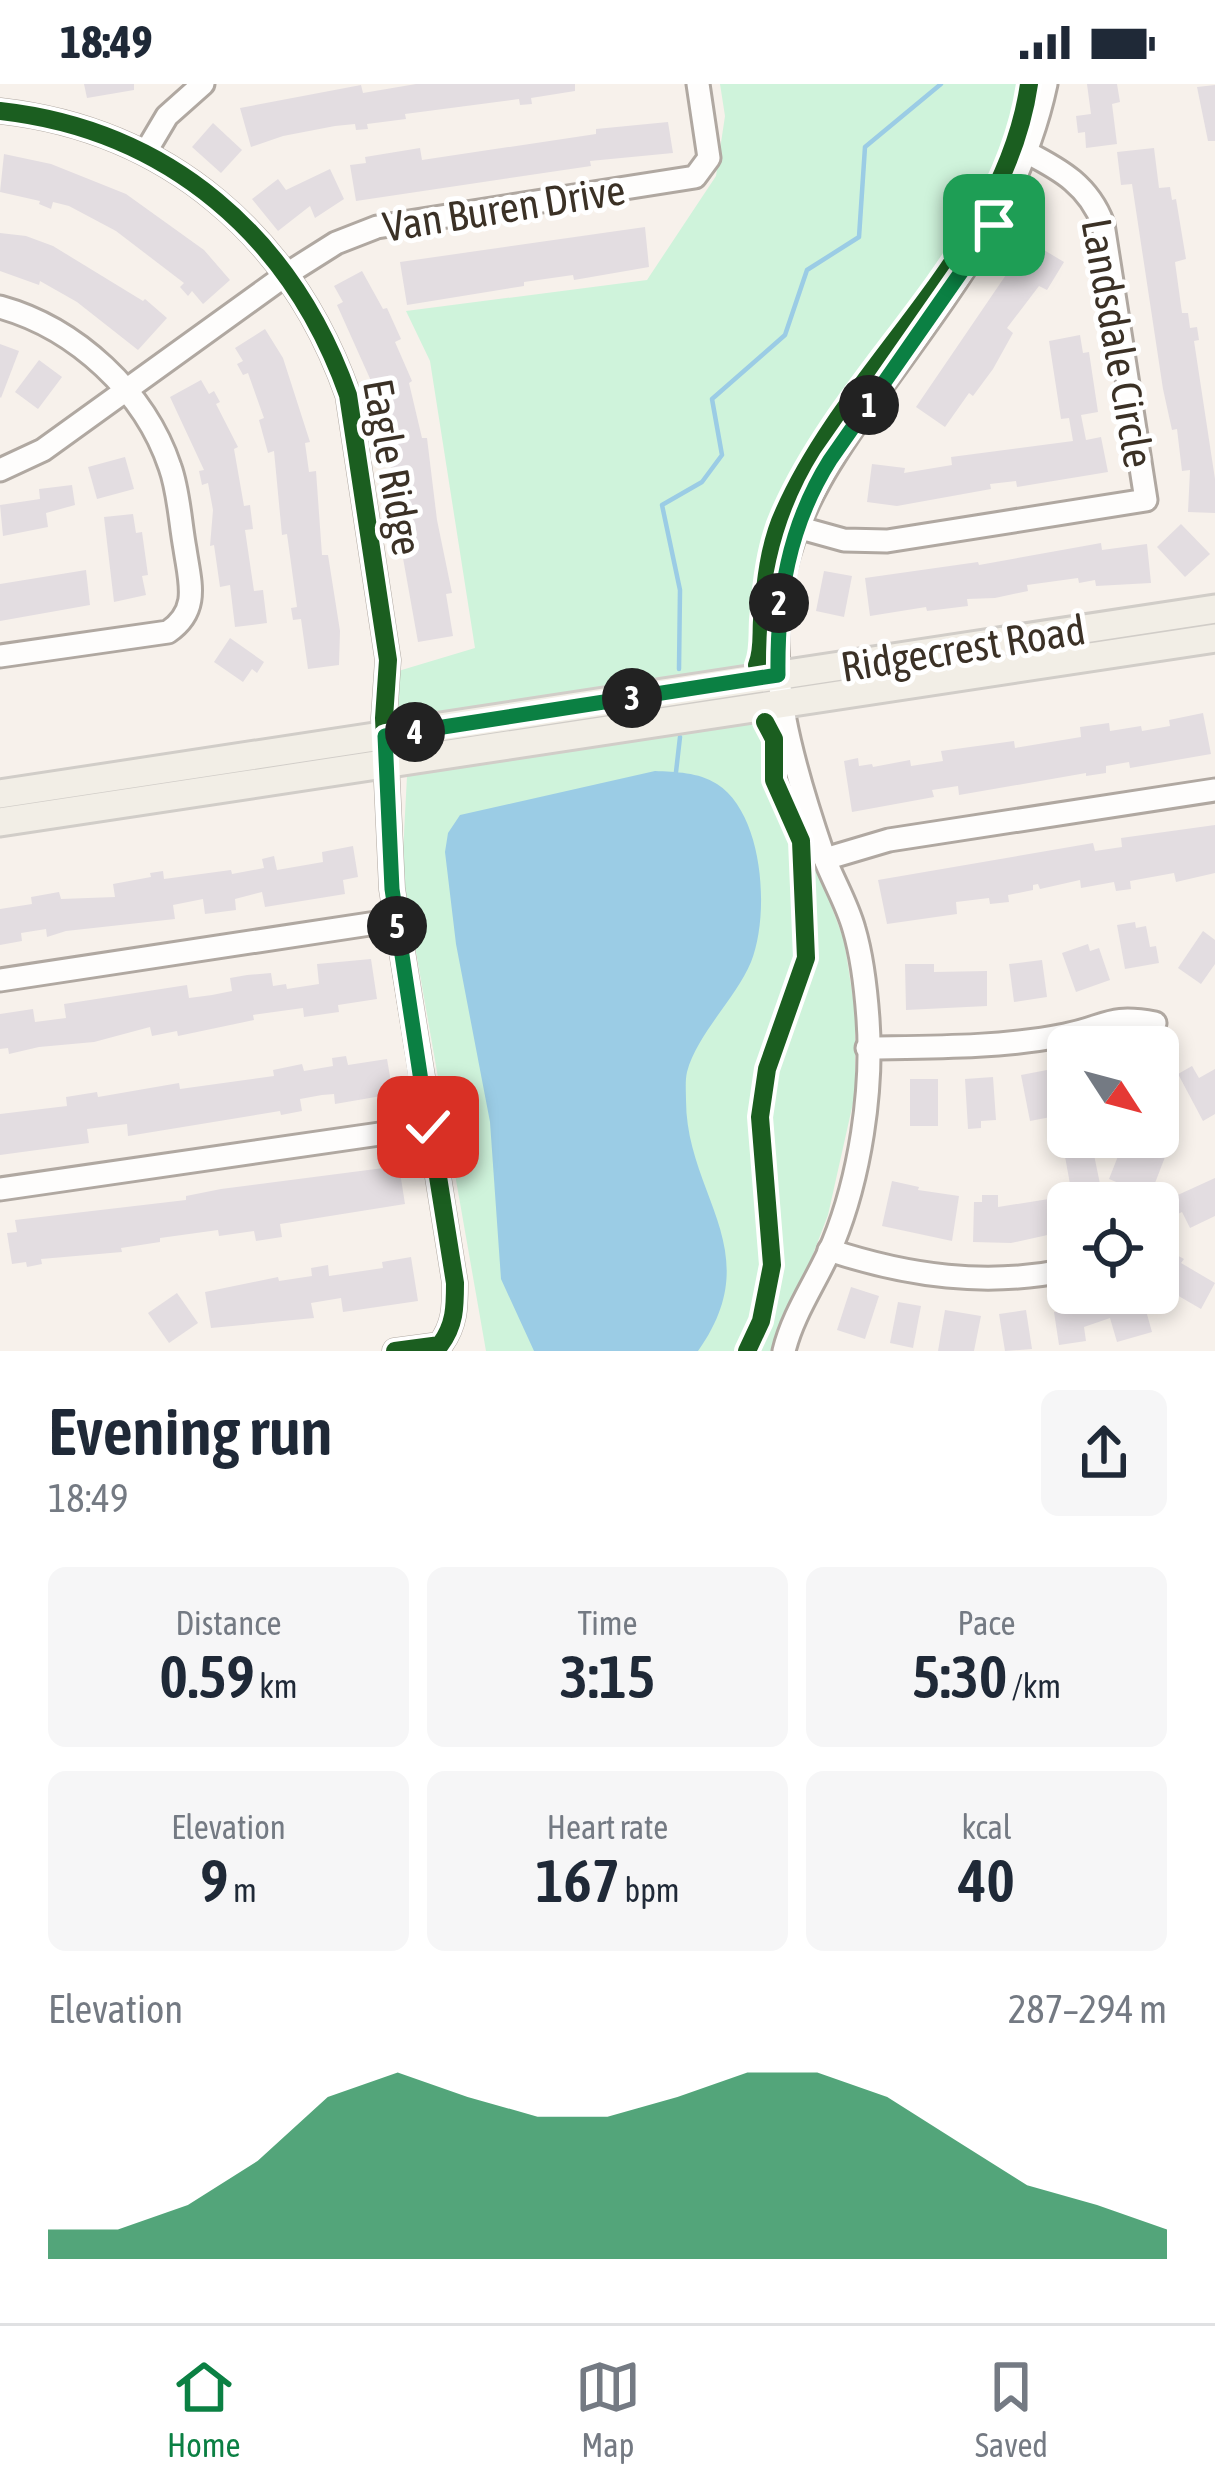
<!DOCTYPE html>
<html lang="en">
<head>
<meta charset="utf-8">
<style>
  body { margin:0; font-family:"Asap Condensed",sans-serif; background:#f6f6f7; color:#1f2937; height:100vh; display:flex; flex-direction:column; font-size:45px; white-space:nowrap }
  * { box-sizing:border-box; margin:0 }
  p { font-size:39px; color:#747a83 }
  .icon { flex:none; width:66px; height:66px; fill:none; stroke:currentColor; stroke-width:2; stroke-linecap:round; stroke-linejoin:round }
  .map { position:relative; height:1267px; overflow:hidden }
  .panel { display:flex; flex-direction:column; background:#fff; flex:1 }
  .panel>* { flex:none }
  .needle { width:78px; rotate:126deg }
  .tools { position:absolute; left:1047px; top:942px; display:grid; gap:24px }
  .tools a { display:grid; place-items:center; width:132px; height:132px; border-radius:18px; background:#fff; box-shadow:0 6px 18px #0003; font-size:60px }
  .pin { position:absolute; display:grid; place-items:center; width:102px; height:102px; color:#fff; margin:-51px; border-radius:24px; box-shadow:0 6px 18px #0006 }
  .km { position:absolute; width:60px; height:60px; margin:-30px; border-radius:50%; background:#222; color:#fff; font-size:33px; line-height:60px; text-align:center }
  .round { display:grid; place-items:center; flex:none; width:126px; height:126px; border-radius:18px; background:#f6f6f7 }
  .overview { display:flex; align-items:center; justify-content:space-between; height:204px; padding:0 48px }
  h1 { font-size:66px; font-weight:600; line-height:90px }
  .stats { display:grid; grid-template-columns:repeat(3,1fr); gap:18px; height:204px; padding:12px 48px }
  .stats div { display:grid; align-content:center; border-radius:18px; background:#f6f6f7; text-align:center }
  .stats b { font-size:60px; font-weight:600 }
  .stats small { font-size:33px; font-weight:400 }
  .stats p { font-size:33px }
  .chart { height:336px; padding:24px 48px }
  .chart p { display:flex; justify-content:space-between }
  .chart svg { width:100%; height:216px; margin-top:12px; fill:#0b8043; opacity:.7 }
  .status { display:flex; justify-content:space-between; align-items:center; height:84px; padding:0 60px; background:#fff; direction:ltr }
  .status svg { height:33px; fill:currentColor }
  .tab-bar { display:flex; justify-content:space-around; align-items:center; height:168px; border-top:3px solid #e0e1e3; background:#fff; font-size:33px; color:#747a83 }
  .tab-bar a { display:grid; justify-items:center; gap:6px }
  .tab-bar .active { color:#0b8043 }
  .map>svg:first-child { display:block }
</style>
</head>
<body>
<div class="status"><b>18:49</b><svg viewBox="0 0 49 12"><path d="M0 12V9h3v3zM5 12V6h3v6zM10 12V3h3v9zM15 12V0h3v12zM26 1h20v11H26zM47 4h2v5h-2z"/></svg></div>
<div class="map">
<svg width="1215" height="1267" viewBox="0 0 1215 1267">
  <rect width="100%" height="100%" fill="#f7f1eb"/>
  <g fill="#cff3db">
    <path d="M720 0H1033C997 217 755 338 767 569L762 581 417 639 400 632 395 588 475 564 430 277 406 227 647 196 716 92 725 32Z"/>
    <polygon points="765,632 781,666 793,719 844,856 855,927 855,1010 828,1131 776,1267 486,1267 402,788 407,692 414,683"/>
  </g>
  <path fill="#9bcce5" d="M655 687C676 688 698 688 717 700 764 730 770 831 751 878 736 914 697 950 687 988 685 996 686 1008 686 1016 686 1112 769 1167 698 1267H534L501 1195 490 1038 456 860 445 768 448 749 460 731Z"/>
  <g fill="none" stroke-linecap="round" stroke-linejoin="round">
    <g stroke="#9bcce5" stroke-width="4.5">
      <polyline points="679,585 680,506 662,421 702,398 722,371 712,315 785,251 807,186 859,153 865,63 941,0"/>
      <polyline points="676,688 680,653"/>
    </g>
  </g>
  <g fill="#e3dde1">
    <polygon points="84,0 134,0 134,6 87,14"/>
    <polygon points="416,0 575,0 575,7 531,14 532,20 520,21 519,15 405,30 406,35 367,40 368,45 356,46 355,40 335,42 283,52 251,63 240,24 361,1 363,9"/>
    <polygon points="1087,0 1117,0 1120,18 1112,20 1117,60 1086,64 1085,48 1078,49 1076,32 1091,30"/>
    <polygon points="1215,1 1215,57 1208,57 1197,3"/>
    <polygon points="668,38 673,69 590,77 591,82 356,117 350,81 366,79 365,73 420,64 422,76 596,50 596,45"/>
    <polygon points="213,39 242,66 221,89 192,63"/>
    <polygon points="1154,64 1159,104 1170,103 1172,116 1176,115 1186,175 1175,178 1182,229 1188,229 1190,244 1197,243 1199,256 1194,257 1215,395 1215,429 1188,428 1190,386 1182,387 1177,345 1172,346 1163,305 1132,100 1121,101 1117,68"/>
    <polygon points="4,70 51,80 126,110 204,166 230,196 203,220 192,207 188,212 180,203 184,199 116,147 69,122 53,118 51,125 39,120 40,117 0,108"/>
    <polygon points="330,85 344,115 315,134 310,122 278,147 252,115 278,95 286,106"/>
    <polygon points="645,143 649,183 574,196 573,191 524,198 524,202 407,221 400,178"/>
    <polygon points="0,149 26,152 53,162 143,217 145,215 167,234 138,266 77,218 40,197 39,201 0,187"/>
    <polygon points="1029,157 1064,178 1047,206 1039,202 1007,244 1013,249 993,285 973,312 969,309 945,343 916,323"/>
    <polygon points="362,187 383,225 387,224 401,255 395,258 412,297 409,299 422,354 427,354 437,436 452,509 446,510 453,552 418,558 396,435 389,359 376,308 337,221 343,218 334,202"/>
    <polygon points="265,245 283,274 310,358 305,359 309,388 316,387 322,471 328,471 340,547 339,581 308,585 301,535 293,536 291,524 297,523 287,450 282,451 274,367 268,369 259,336 264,334 248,289 243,291 237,280 243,277 235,264"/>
    <polygon points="1080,251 1083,269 1089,268 1098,328 1081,331 1086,356 1101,353 1108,388 1017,403 1016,397 990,400 991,405 897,422 867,418 872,380 905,384 904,389 952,381 951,373 1073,357 1069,334 1061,335 1049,257"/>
    <polygon points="0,260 19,267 1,314 0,313"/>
    <polygon points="39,276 62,293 38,325 15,308"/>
    <polygon points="201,296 209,310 214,307 220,318 216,320 238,363 234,365 244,422 250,421 253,445 245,446 254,507 263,506 267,539 235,543 230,501 220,503 214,461 210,462 213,426 208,399 202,401 199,387 204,386 170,313"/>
    <polygon points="125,373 134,405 97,415 88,383"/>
    <polygon points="72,401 75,421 46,429 48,443 3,452 0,421 40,415 39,405"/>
    <polygon points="133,430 136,449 142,448 148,491 142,492 146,511 114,518 104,433"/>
    <polygon points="1181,440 1210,470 1185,493 1157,463"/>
    <polygon points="1101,459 1102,466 1147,460 1151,499 1096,502 1095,496 1079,499 1078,494 1027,501 1028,507 995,514 967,515 968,522 927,527 926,523 870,532 865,494 978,478 979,481"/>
    <polygon points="86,486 90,521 0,537 0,500"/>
    <polygon points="824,487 852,492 844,533 816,527"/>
    <polygon points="230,554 264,578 257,589 252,585 243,598 214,578"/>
    <polygon points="1203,629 1211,670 1130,684 1129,678 1106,682 1106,689 1086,692 1086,689 959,711 958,702 932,706 934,713 852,728 844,677 858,674 859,682 872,680 873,683 910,676 911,682 943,677 941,667 1014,657 1015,664 1081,653 1080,643 1109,639 1110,647 1141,642 1142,647 1170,642 1169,636"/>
    <polygon points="1215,741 1215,789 1176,798 1174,789 1130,797 1131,805 1116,807 1114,798 1081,804 1080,796 1040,805 1038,800 1033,801 1033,806 1008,811 1009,818 990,820 989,814 956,818 957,830 887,840 878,796 1093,759 1095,767 1122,763 1121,754"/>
    <polygon points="353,762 358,793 343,796 345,810 265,823 262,808 235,815 236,826 205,830 203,815 173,821 175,835 66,847 47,853 46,845 21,849 22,857 0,861 0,825 32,820 31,813 59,808 61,815 115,813 113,800 151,793 150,789 163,787 164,795 231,786 232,790 264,784 262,775 274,772 277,786 323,778 322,768"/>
    <polygon points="1135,838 1136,844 1146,842 1150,863 1156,862 1159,879 1125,885 1117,841"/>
    <polygon points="1203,847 1215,856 1215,880 1201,900 1178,884"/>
    <polygon points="1088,860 1090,867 1099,864 1110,896 1076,908 1062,869"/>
    <polygon points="371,875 377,915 338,921 339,928 304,933 303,924 253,931 254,936 178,952 177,947 152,952 150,943 94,958 39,963 9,970 8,964 0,965 0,930 33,925 35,938 66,934 64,920 187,901 189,914 212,911 232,907 230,894 247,891 271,889 273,902 286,900 287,905 319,900 317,880"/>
    <polygon points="1042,876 1047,913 1014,918 1009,880"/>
    <polygon points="905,880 934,880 934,888 987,887 987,922 906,926"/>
    <polygon points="346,972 348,981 387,975 393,1010 335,1020 334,1010 322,1011 300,1015 302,1027 281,1031 280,1027 128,1052 127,1040 87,1045 89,1059 0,1071 0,1030 67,1022 66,1013 97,1008 98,1013 179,999 180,1005 274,992 273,986 302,980 304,987 333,982 332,974"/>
    <polygon points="1192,982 1199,994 1215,985 1215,1030 1203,1037 1178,990"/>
    <polygon points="1047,986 1056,1032 1030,1037 1021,991"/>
    <polygon points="993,993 996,1036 981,1037 981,1044 968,1045 965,995"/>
    <rect x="910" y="995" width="28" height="47"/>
    <polygon points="1164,995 1170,1029 1158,1031 1158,996"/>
    <polygon points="1124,1057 1165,1073 1150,1112 1109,1095"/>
    <polygon points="1092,1061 1101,1105 1072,1111 1064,1067"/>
    <polygon points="399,1082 405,1120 280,1140 282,1153 256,1157 254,1147 219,1152 218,1146 160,1154 160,1158 121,1164 122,1168 41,1175 42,1180 27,1183 26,1178 12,1180 7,1149 17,1148 15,1136 186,1116 186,1112 221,1105"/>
    <polygon points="1215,1094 1215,1132 1190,1144 1182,1128 1163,1137 1158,1120"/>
    <polygon points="892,1097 919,1103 918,1106 959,1112 952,1157 882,1142"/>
    <polygon points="982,1111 998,1111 998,1123 1055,1114 1061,1148 1011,1159 973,1158 974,1118 982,1118"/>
    <polygon points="1171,1168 1184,1175 1181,1179 1215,1199 1201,1225 1158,1200 1158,1190"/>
    <polygon points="411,1173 418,1217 343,1228 341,1214 311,1219 314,1234 211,1244 205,1208 278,1193 279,1197 312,1192 311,1184 328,1181 329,1192 383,1184 382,1178"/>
    <polygon points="851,1203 879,1212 865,1255 837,1246"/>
    <polygon points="177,1209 198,1239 169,1259 148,1229"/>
    <polygon points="1132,1209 1141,1209 1152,1248 1117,1258 1110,1234 1084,1243 1086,1257 1059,1261 1054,1228 1067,1226 1066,1218 1080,1216 1081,1224"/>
    <polygon points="898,1218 921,1222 913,1264 890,1259"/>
    <polygon points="945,1226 981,1232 974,1267 938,1267"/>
    <polygon points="1026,1226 1032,1265 1005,1267 999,1230"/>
  </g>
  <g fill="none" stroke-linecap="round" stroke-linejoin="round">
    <defs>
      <g id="minor">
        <path d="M0 27C169 46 292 153 348 311L388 576 384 634 392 805 455 1199C455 1223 455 1241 440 1261L395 1267"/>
        <polyline points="145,69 167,32 203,0"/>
        <path d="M0 223C76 244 145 308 170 383 179 408 180 438 185 465 190 499 200 526 168 548L0 572"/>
        <polyline points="0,386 43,366 287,190 336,159 377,143 695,93 709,74 698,0"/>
        <path d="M797 443 844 456 887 457 1146 416 1103 140C1089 102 1061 86 1028 69"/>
        <polyline points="825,775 889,756 1215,706"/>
        <polyline points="0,896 396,836"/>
        <path d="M867 964C932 963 1000 964 1065 951 1107 943 1108 930 1155 939"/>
        <polyline points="0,1105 428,1043"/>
        <path d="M829 1166C908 1192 986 1203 1068 1186"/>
        <path d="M784 1267C793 1229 818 1195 833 1159 860 1093 873 1007 868 935 866 907 862 872 854 845 847 819 832 795 823 770 793 682 764 587 783 493 798 419 840 362 883 301 951 206 1021 118 1046 0"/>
      </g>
      <g id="major">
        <polyline points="0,710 1215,525"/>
        <polyline points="0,738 1215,554"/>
      </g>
    </defs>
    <use href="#minor" stroke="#b0a8a1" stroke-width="27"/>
    <use href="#major" stroke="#d1cdc8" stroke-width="33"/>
    <use href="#minor" stroke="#fefdfc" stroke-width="21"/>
    <use href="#major" stroke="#f2eee6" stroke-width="27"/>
    <defs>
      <g id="cycleway">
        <path d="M0 27C169 46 292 153 348 311L388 576 384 634 392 805 455 1199C455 1223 455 1241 440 1261L395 1267"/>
        <path d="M757 581C763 567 761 551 762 536 765 500 769 460 784 428 850 279 1005 167 1029 0"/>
        <polyline points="747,1267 761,1237 772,1181 760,1033 767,985 806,874 801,757 774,696 774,655 765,638"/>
      </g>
    </defs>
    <use href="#cycleway" stroke="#fff" stroke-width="26"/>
    <use href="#cycleway" stroke="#1b5e20" stroke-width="18"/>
  </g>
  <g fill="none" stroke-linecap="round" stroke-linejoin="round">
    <defs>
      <path id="route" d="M428 1043 392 805 385 652 778 591C777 513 788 443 830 376L994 141"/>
    </defs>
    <use href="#route" stroke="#fff" stroke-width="24"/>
    <use href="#route" stroke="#0b8043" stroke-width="15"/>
  </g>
  <g text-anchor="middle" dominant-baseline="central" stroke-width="10" stroke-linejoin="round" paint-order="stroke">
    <g font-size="42" fill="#3b3126" stroke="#fff">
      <text transform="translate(504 124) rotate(-9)">Van Buren Drive</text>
      <text transform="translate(1118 259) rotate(80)">Landsdale Circle</text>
      <text transform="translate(393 383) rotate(80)">Eagle Ridge</text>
      <text transform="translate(963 564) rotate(-9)">Ridgecrest Road</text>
    </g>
  </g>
</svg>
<div class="tools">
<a><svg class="needle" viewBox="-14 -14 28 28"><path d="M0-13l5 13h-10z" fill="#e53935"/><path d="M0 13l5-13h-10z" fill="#747a83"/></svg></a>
<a><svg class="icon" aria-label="locate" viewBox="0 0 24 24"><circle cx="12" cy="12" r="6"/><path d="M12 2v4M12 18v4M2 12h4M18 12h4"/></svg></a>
</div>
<div class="pin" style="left:994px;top:141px;background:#1e9e55"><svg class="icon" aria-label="arrive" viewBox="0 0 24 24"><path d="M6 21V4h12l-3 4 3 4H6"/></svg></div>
<div class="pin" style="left:428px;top:1043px;background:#d93025"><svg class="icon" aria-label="check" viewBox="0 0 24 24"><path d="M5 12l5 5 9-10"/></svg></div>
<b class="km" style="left:869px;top:321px">1</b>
<b class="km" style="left:779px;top:519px">2</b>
<b class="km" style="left:632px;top:614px">3</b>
<b class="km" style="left:415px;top:648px">4</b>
<b class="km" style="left:397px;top:842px">5</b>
</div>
<section class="panel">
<div class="overview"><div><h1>Evening run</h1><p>18:49</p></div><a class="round"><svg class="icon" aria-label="share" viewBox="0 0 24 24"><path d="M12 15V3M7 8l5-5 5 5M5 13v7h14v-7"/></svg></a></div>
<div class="stats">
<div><p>Distance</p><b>0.59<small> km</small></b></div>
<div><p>Time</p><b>3:15</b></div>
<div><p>Pace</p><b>5:30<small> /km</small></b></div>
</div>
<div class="stats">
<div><p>Elevation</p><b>9<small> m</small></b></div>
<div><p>Heart rate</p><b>167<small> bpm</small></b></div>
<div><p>kcal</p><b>40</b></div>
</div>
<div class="chart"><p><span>Elevation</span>287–294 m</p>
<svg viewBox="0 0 160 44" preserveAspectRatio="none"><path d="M0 44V38L10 38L20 33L30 24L40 11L50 6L60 11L70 15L80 15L90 11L100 6L110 6L120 11L130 20L140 29L150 33L160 38V44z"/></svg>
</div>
</section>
<nav class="tab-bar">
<a class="active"><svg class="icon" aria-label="home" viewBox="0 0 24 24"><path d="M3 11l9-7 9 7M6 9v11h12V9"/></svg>Home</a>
<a><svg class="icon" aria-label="map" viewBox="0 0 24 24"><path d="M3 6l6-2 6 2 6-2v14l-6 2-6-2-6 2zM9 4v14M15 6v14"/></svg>Map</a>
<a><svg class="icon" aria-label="saved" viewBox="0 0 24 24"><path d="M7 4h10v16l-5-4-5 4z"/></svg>Saved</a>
</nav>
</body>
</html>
